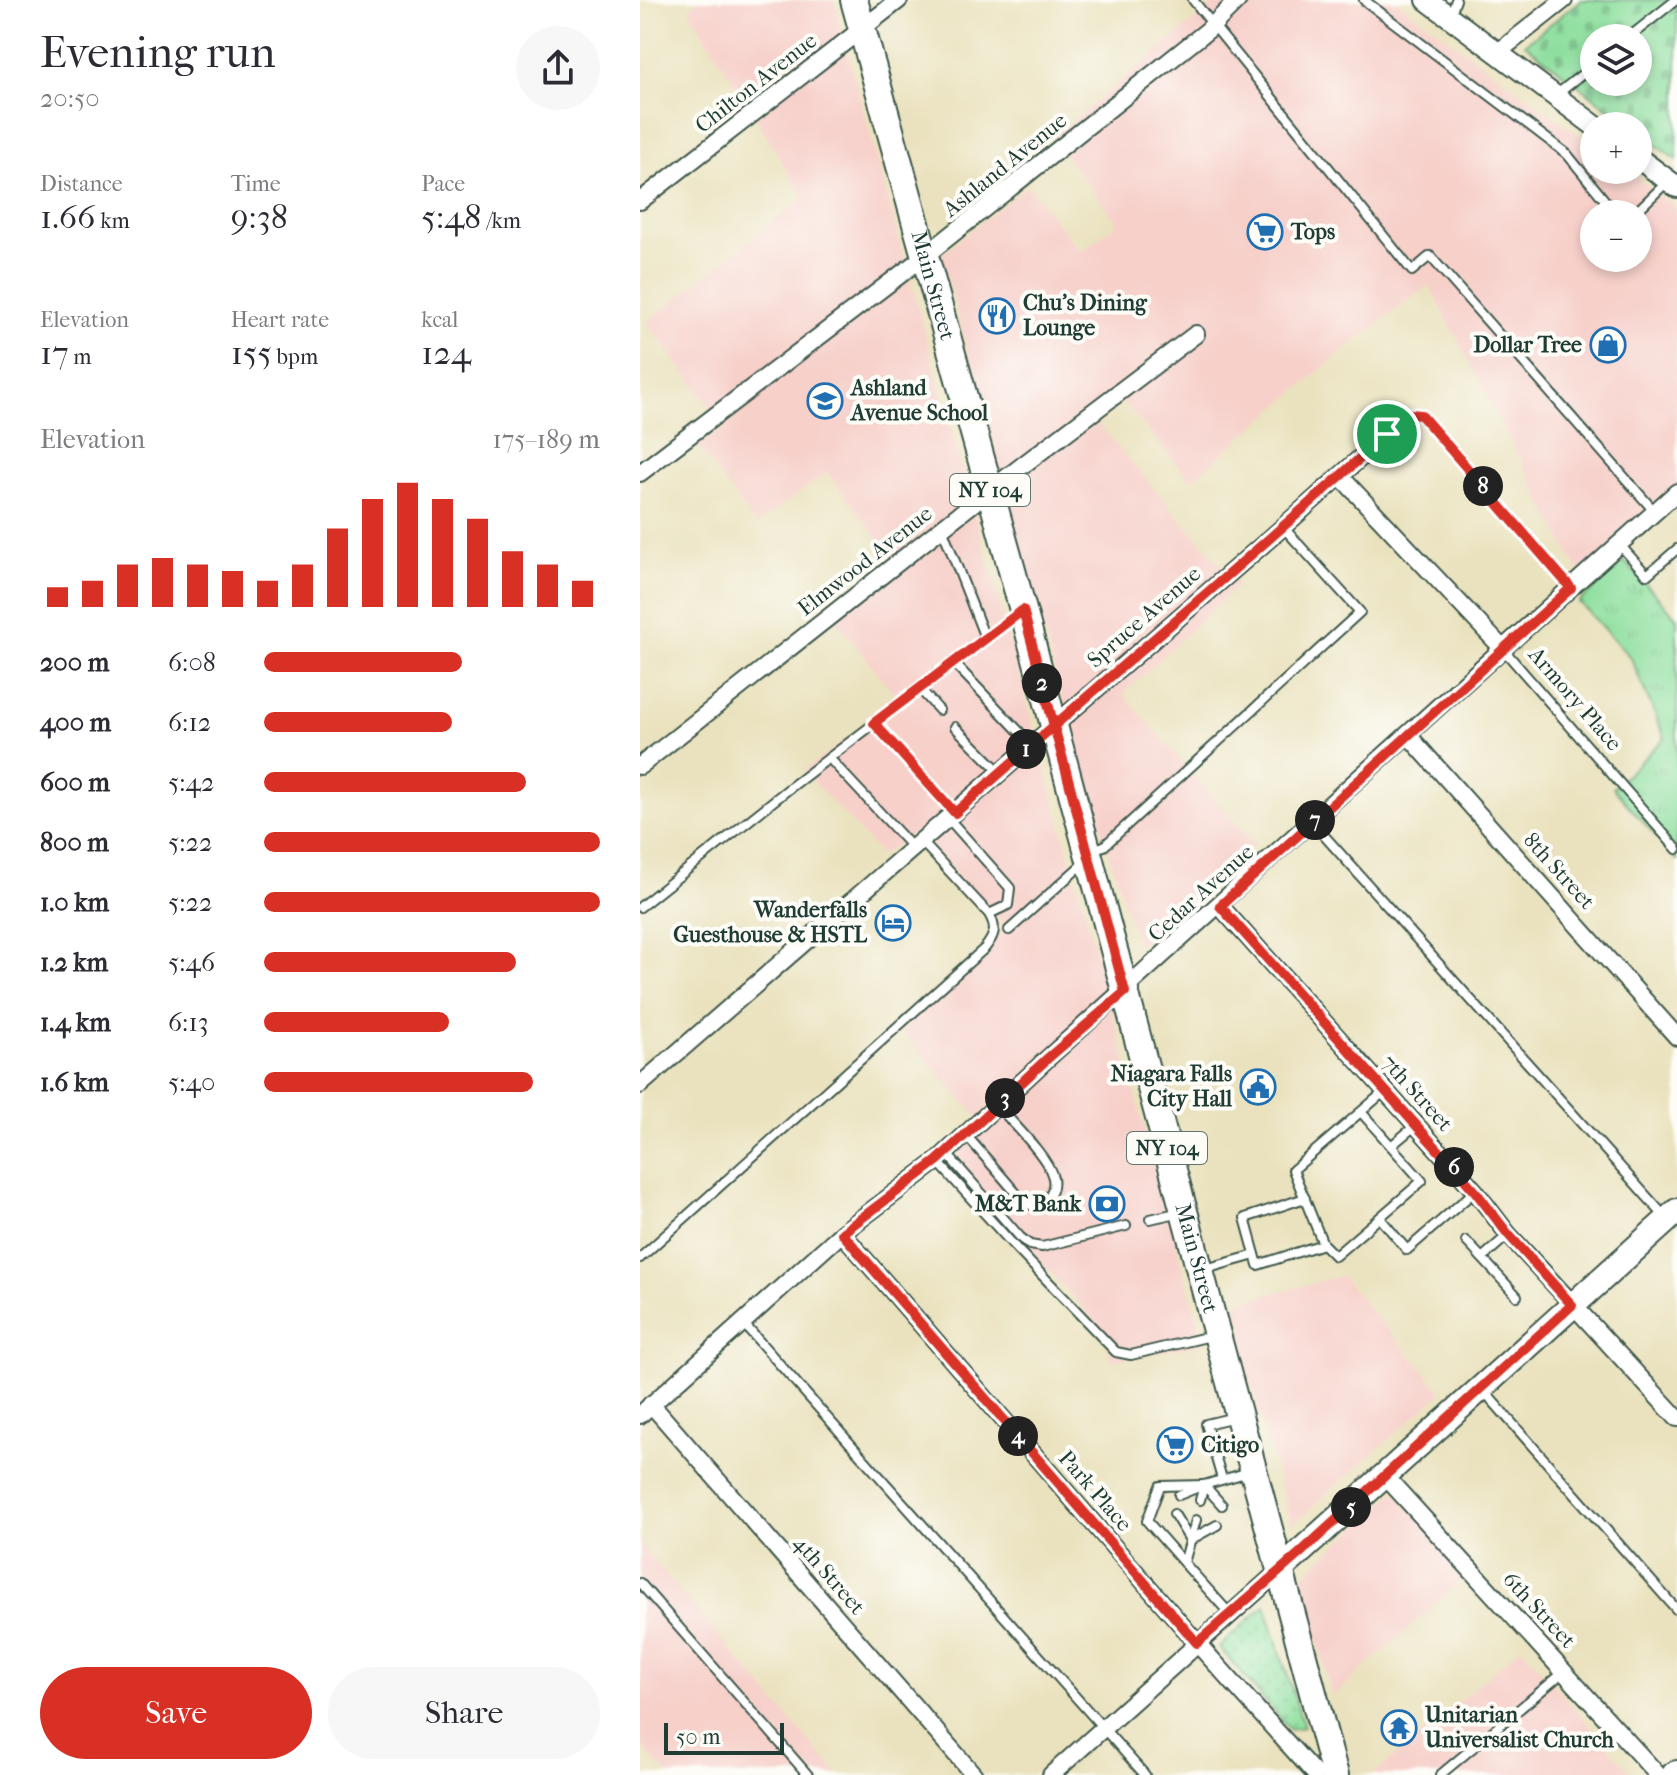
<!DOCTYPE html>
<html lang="en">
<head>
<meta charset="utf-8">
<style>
  body { margin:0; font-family:"IM FELL French Canon",serif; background:#f7f7f7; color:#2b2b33; height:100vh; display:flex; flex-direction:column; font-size:30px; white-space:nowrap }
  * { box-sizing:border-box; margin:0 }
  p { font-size:26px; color:#7c7c81 }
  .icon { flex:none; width:44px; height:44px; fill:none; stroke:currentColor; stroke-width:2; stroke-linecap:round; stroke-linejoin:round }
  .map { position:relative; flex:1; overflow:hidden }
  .drawer { display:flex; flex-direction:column; background:#fff; width:640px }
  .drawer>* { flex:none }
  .buttons { position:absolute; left:940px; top:24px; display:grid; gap:16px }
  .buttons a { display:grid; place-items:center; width:72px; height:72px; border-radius:50%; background:#fff; box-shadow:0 4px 12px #0003; font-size:40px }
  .scale { position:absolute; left:24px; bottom:20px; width:120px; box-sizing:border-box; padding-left:8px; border:4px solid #1f3d34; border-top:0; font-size:22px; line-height:28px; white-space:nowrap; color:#1f3d34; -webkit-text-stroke:6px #fdfcf7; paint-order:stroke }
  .pin { position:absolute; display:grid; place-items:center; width:68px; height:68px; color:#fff; margin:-34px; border:4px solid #fff; border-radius:50%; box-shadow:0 2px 8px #0007 }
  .km { position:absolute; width:40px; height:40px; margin:-20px; border-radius:50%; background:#222; color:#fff; font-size:22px; line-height:40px; text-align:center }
  .round { display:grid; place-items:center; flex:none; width:84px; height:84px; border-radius:42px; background:#f7f7f7 }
  .summary { display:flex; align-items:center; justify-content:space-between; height:136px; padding:0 40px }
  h1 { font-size:44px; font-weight:600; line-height:60px }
  .figures { display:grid; grid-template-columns:repeat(3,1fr); gap:12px; height:136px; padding:8px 40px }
  .figures div { display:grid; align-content:center }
  .figures b { font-size:34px; font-weight:600 }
  .figures small { font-size:22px; font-weight:400 }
  .figures p { font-size:22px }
  .chart { height:224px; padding:16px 40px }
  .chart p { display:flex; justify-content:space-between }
  .chart svg { width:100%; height:144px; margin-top:8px; stroke:#d93025; stroke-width:6 }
  .button { display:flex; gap:16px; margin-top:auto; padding:16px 40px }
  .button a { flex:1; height:92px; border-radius:48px; background:#d93025; color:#fff; font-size:32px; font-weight:600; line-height:92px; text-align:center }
  .button a+a { background:#f7f7f7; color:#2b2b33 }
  ul { padding:0 40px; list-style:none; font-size:26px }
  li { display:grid; grid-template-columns:128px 96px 1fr; align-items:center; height:60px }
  li i { height:20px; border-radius:10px; background:#d93025 }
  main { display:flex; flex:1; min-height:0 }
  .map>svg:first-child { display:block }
</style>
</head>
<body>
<main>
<section class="drawer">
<div class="summary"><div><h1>Evening run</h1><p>20:50</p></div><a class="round"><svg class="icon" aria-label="share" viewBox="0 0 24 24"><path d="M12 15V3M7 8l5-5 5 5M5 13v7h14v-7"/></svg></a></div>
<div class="figures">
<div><p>Distance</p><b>1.66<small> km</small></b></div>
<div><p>Time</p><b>9:38</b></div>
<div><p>Pace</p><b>5:48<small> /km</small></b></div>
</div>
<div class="figures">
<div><p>Elevation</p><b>17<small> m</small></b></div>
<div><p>Heart rate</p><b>155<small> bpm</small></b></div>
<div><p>kcal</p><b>124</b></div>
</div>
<div class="chart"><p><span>Elevation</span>175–189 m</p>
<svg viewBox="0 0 160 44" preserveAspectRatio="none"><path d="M5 44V38M15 44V36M25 44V31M35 44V29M45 44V31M55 44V33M65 44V36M75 44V31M85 44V20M95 44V11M105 44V6M115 44V11M125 44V17M135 44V27M145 44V31M155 44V36"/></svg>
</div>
<ul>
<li><b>200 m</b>6:08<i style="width:59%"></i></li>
<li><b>400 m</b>6:12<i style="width:56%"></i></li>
<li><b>600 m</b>5:42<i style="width:78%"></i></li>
<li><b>800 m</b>5:22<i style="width:100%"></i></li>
<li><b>1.0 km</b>5:22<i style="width:100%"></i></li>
<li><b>1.2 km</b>5:46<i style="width:75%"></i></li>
<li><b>1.4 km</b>6:13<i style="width:55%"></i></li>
<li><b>1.6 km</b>5:40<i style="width:80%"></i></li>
</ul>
<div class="button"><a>Save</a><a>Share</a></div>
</section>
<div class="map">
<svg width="1037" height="1775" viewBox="0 0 1037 1775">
  <defs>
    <pattern id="grass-tufts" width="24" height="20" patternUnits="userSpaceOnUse" patternTransform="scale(2)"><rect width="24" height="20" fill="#8edf9f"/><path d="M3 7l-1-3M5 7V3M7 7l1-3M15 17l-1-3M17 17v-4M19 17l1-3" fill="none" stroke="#7ac08a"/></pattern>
    <pattern id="cemetery-stones" width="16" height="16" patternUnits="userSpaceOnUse" patternTransform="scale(2)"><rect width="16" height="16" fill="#8edf9f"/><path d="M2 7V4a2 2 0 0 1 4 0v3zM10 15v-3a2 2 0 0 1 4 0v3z" fill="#7ac08a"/></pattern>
    <pattern id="park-dots" width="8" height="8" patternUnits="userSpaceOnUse" patternTransform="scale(2)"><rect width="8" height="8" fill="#8edf9f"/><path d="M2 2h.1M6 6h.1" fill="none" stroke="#7ac08a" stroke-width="1.8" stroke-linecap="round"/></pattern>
  </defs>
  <rect width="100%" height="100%" fill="#fdfcf7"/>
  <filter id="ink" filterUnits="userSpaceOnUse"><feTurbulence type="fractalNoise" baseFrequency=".0125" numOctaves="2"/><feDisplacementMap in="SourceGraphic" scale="16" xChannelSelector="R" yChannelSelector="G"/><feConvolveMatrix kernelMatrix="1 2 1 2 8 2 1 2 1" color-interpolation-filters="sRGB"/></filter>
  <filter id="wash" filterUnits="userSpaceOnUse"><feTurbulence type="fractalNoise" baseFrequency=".006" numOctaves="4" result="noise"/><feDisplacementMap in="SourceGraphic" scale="32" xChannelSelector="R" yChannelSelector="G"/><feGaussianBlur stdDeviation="1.8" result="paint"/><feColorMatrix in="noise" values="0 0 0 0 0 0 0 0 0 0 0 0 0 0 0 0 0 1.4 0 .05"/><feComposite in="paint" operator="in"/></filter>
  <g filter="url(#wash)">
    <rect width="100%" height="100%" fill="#eae2be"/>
    <g fill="#f7d0ca" fill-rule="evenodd">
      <polygon points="59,0 193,0 564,1344 470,1361 466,1334 310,1161 348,1128 261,1031 366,929 276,832 241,855 164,771 259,700 193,616 257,563 187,472 116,525 56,443 86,428 7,322 164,198 49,9"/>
      <path d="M579 0H755L954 146V170H986L1037 208V493L942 578 789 285 706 348 551 480 483 402 457 423 598 585 483 694 614 845 498 947 432 736 301 254 387 186 441 252 478 223 412 138ZM954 214H998V258H954Z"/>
      <polygon points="701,1276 802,1392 652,1525 588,1305"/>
      <polygon points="755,1492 829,1574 692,1697 661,1577"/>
      <polygon points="0,1545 198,1775 29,1775 0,1745"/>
      <polygon points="881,1647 993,1775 733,1775 799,1719"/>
    </g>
    <polygon fill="url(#grass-tufts)" stroke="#568e6a" stroke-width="2" points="984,561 1037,618 1037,860 973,788 1025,738 991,658 939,602"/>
    <path fill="url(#cemetery-stones)" stroke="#568e6a" stroke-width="2" fill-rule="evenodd" d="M941 0H1037V160L998 132V126H991L885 44ZM954 38H998V82H954Z"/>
    <polygon fill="url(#park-dots)" stroke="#568e6a" stroke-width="2" points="625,1605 664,1727 650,1730 579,1647"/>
  </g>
  <g filter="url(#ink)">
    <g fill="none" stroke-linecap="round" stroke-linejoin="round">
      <defs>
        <g id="service">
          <polyline points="553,0 772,271 790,256 1015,512"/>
          <polyline points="724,0 927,154 976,214"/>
          <polyline points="810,16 816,0"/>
          <polyline points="988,38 1036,0"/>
          <polyline points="916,95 954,65"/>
          <polyline points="994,214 1028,181"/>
          <polyline points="747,434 770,414 781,415 930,587"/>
          <polyline points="302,528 345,638"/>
          <polyline points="979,544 1007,575 1037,549"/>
          <polyline points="863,649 1037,849"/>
          <polyline points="313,662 391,744"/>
          <polyline points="279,688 299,710"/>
          <polyline points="234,723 314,812"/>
          <polyline points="315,727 360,772"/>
          <polyline points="189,758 273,848"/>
          <polyline points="308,818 370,888 368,905 349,914"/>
          <polyline points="672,822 1026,1218"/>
          <polyline points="451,850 464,846 720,612 643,527"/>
          <polyline points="0,907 151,787 379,613"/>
          <polyline points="369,930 447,860"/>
          <polyline points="721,1112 782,1181 695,1256 683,1244 653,1170 745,1091"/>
          <path d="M326 1135 383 1201 390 1205 406 1202C411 1195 415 1187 413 1178 408 1156 372 1123 357 1105"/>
          <polyline points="751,1146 776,1125"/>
          <polyline points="306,1153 380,1237 390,1245 402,1247 486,1226"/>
          <polyline points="297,1161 376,1248 476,1352 491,1355 575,1335"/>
          <polyline points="665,1198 605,1218 618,1265 683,1244"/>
          <polyline points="740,1218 767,1250 835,1191"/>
          <polyline points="510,1219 541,1212"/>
          <polyline points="826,1241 842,1258 868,1235"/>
          <path d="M0 1258 345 948C355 935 357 928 349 914L282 842"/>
          <polyline points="842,1258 877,1296"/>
          <polyline points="565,1269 615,1255"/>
          <polyline points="103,1323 505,1775"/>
          <polyline points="842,1389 1037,1610"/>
          <polyline points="582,1479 566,1424 595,1417"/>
          <polyline points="564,1485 582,1505"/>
          <polyline points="539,1495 559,1487"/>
          <polyline points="560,1500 564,1485 609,1472"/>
          <polyline points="534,1514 550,1540 577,1525"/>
          <polyline points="556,1520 544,1563 590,1614"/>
          <polyline points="544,1563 507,1521 520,1486 564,1485"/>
          <polyline points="0,1583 168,1775"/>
          <polyline points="800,1775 925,1671"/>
        </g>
        <g id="minor">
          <polyline points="857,53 924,0"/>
          <polyline points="0,201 259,0"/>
          <polyline points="0,473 286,255 568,30 598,0"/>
          <polyline points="700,476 863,649"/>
          <polyline points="768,735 1037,1037"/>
          <polyline points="0,766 350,490 556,334"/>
          <polyline points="580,906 835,1191 868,1234 1037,1418"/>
          <polyline points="0,1085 643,527 747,434"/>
          <polyline points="202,1233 557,1643 676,1775"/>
          <polyline points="11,1404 334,1775"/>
          <polyline points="0,1415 202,1233 297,1161 408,1058 1037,492"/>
          <polyline points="745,1476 1018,1775"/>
          <polyline points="411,1775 639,1571"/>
        </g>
        <g id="tertiary">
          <polyline points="787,0 955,126"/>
          <polyline points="998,158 1037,187"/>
        </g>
        <polyline id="secondary" points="639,1571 1037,1211"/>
        <g id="primary">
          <path id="s1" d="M214 0 383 610 695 1775"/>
          <polyline points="1035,1775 1037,1774"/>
        </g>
      </defs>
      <use href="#service" stroke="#3d5649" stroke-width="12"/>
      <use href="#minor" stroke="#3d5649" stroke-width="20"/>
      <use href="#tertiary" stroke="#3d5649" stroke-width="24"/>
      <use href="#secondary" stroke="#3d5649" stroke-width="28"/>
      <use href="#primary" stroke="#3d5649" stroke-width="30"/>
      <use href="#service" stroke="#fff" stroke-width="8"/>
      <use href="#minor" stroke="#fff" stroke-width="16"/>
      <use href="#tertiary" stroke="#fff" stroke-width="20"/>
      <use href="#secondary" stroke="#fff" stroke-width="24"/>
      <use href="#primary" stroke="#fff" stroke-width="26"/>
    </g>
  </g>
  <g fill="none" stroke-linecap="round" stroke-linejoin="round" filter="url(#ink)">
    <defs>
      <path id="route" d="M747 434C605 563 458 685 315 813L234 723 383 610C416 737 452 864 485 992L408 1058 297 1161 202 1233 557 1643 659 1554 932 1305 868 1234 835 1191 580 906 931 588 781 415 770 414 747 434"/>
    </defs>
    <use href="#route" stroke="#fff" stroke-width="16"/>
    <use href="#route" stroke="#d93025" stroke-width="10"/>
  </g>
  <defs>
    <symbol id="supermarket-ring" viewBox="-11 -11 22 22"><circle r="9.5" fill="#fdfcf7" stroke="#1f6fb2" stroke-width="1.5"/><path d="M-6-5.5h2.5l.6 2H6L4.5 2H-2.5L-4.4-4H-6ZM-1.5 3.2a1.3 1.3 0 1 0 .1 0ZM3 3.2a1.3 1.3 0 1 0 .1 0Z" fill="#1f6fb2"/></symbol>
    <symbol id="restaurant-ring" viewBox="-11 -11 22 22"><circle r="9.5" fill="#fdfcf7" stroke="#1f6fb2" stroke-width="1.5"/><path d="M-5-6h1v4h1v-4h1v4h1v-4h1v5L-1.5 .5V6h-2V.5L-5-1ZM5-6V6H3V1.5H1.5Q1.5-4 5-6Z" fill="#1f6fb2"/></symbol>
    <symbol id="shop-ring" viewBox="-11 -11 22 22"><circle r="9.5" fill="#fdfcf7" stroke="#1f6fb2" stroke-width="1.5"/><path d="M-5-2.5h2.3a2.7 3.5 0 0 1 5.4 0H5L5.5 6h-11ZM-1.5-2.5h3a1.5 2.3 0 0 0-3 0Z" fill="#1f6fb2"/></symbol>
    <symbol id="school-ring" viewBox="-11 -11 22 22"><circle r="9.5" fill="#fdfcf7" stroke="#1f6fb2" stroke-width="1.5"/><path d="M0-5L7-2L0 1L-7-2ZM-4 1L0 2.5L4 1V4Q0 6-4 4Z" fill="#1f6fb2"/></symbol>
    <symbol id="hotel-ring" viewBox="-11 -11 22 22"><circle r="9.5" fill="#fdfcf7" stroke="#1f6fb2" stroke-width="1.5"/><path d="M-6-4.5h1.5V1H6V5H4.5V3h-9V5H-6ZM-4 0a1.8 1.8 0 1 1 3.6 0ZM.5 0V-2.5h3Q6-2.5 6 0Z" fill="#1f6fb2"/></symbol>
    <symbol id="civic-ring" viewBox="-11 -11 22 22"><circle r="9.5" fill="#fdfcf7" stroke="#1f6fb2" stroke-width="1.5"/><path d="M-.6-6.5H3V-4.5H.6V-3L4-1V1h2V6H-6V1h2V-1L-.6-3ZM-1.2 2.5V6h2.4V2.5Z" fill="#1f6fb2"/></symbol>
    <symbol id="bank-ring" viewBox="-11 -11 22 22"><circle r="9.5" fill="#fdfcf7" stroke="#1f6fb2" stroke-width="1.5"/><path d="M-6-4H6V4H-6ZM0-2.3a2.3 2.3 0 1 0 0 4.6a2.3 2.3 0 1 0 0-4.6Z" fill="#1f6fb2"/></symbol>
    <symbol id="temple-ring" viewBox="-11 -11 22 22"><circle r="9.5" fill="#fdfcf7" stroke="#1f6fb2" stroke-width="1.5"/><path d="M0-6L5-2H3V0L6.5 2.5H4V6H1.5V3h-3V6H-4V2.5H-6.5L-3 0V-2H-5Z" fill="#1f6fb2"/></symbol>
  </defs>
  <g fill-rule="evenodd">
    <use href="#supermarket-ring" x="605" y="212" width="40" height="40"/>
    <use href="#restaurant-ring" x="337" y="296" width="40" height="40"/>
    <use href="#shop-ring" x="948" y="325" width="40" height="40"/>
    <use href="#school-ring" x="165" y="381" width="40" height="40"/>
    <use href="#hotel-ring" x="233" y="903" width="40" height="40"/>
    <use href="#civic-ring" x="598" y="1067" width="40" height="40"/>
    <use href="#bank-ring" x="447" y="1184" width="40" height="40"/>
    <use href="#supermarket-ring" x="515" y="1425" width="40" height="40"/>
    <use href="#temple-ring" x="739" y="1708" width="40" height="40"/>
  </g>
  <g text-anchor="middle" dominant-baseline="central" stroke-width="8" stroke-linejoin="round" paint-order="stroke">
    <g fill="#fdfcf7" stroke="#62766e" stroke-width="2">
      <rect x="310" y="474" width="80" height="32" rx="6"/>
      <rect x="487" y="1132" width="80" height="32" rx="6"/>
    </g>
    <g font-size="20" font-weight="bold" fill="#1f3d34">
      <text x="350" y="490">NY 104</text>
      <text x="527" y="1148">NY 104</text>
    </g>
    <g font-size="22" fill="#1f3d34" stroke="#fdfcf7">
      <text transform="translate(116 83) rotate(-38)">Chilton Avenue</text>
      <text transform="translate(365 165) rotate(-39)">Ashland Avenue</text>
      <text stroke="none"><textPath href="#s1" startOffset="296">Main Street</textPath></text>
      <text transform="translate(225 561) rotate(-38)">Elmwood Avenue</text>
      <text transform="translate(504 617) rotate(-41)">Spruce Avenue</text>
      <text transform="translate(935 699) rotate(49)">Armory Place</text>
      <text transform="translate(919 871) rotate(48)">8th Street</text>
      <text transform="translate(561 893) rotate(-42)">Cedar Avenue</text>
      <text transform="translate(777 1093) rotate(48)">7th Street</text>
      <text stroke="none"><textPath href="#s1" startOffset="1304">Main Street</textPath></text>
      <text transform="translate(455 1491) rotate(49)">Park Place</text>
      <text transform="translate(189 1575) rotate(49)">4th Street</text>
      <text transform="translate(899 1610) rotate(47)">6th Street</text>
    </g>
    <g font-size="22" font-weight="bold" fill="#1f3d34" stroke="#fdfcf7" text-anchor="start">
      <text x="651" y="232">Tops</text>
      <text x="383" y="303">Chu's Dining<tspan x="383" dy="25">Lounge</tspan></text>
      <text x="942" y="345" text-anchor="end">Dollar Tree</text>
      <text x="211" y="388">Ashland<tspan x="211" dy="25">Avenue School</tspan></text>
      <text x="227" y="910" text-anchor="end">Wanderfalls<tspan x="227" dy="25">Guesthouse &amp; HSTL</tspan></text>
      <text x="592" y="1074" text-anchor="end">Niagara Falls<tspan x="592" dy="25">City Hall</tspan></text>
      <text x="441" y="1204" text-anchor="end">M&amp;T Bank</text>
      <text x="561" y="1445">Citigo</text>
      <text x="785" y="1715">Unitarian<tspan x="785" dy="25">Universalist Church</tspan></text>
    </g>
  </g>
</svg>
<div class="buttons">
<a><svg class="icon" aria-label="layers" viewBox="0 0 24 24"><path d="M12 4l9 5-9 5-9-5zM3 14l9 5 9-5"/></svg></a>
<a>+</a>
<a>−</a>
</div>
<div class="scale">50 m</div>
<div class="pin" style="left:747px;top:434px;background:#1e9e55"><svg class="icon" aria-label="arrive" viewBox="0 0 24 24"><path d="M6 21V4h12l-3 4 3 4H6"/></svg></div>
<b class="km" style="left:386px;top:749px">1</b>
<b class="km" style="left:402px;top:683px">2</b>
<b class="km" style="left:365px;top:1098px">3</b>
<b class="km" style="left:378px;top:1436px">4</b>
<b class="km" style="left:711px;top:1507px">5</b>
<b class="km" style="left:814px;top:1167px">6</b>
<b class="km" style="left:675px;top:820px">7</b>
<b class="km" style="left:843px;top:486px">8</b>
</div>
</main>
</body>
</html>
